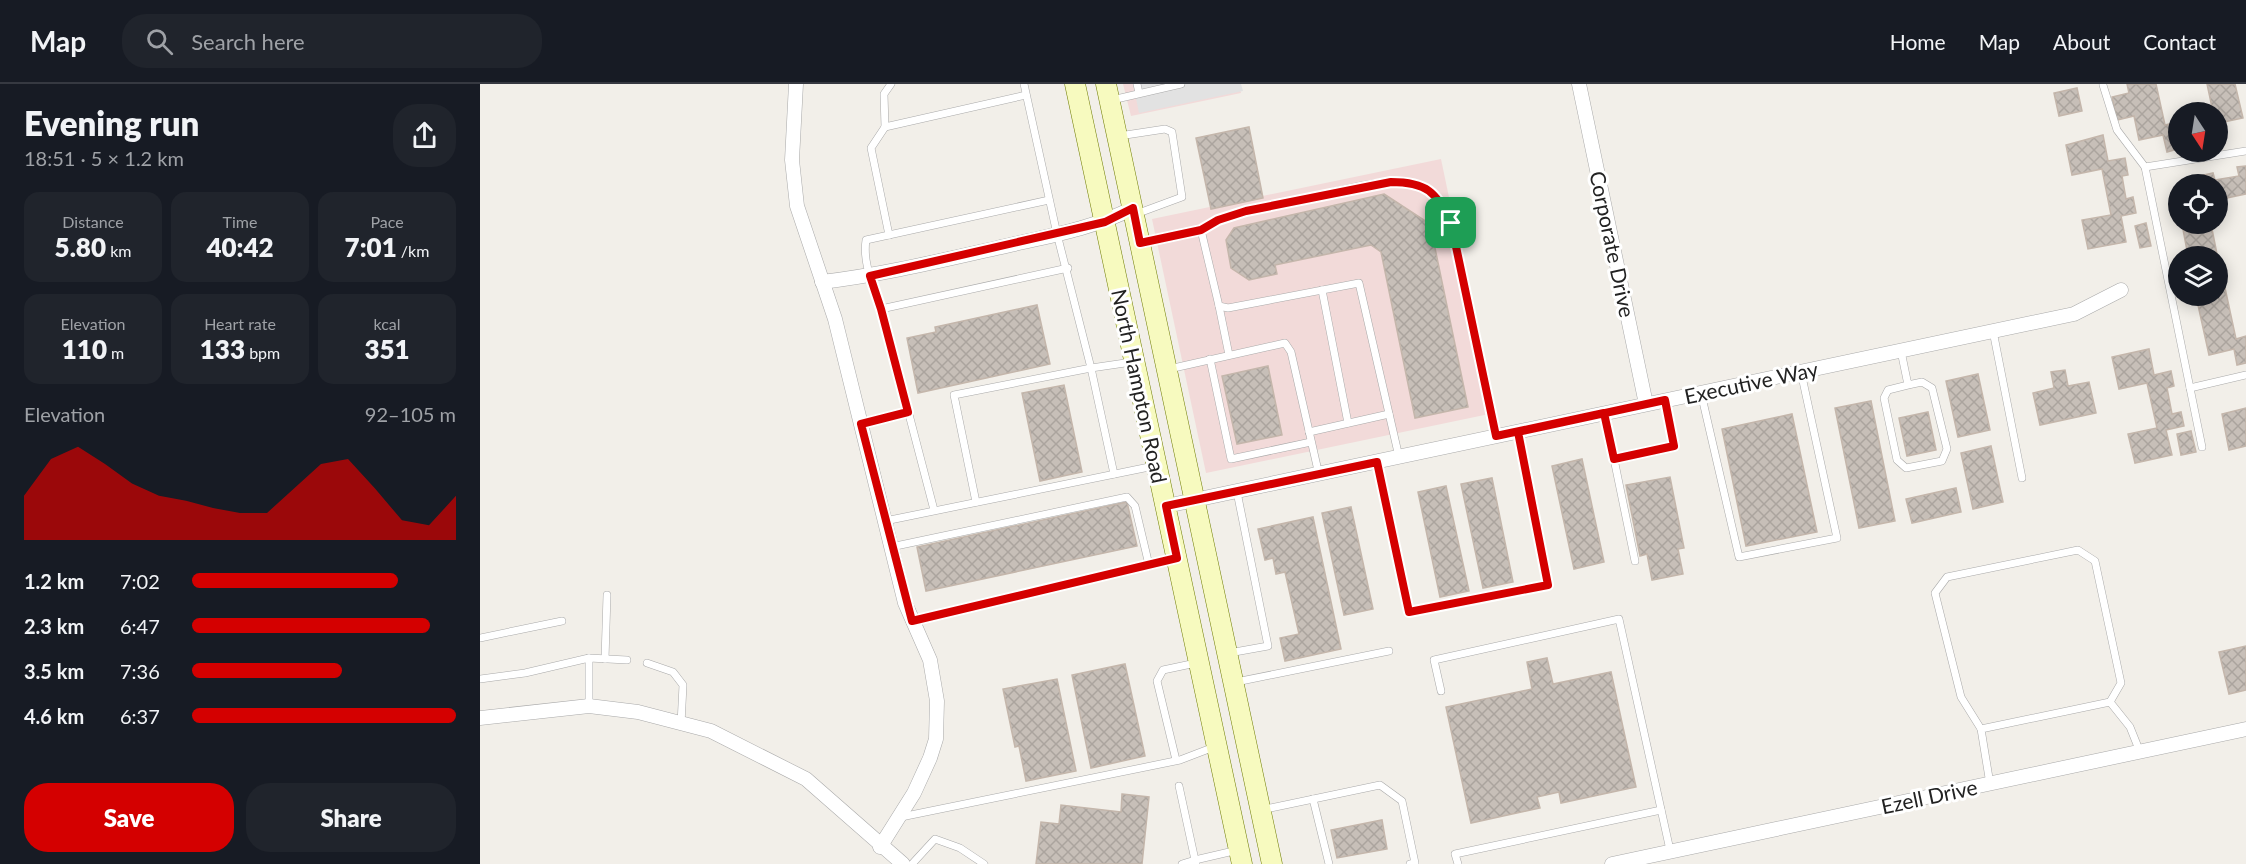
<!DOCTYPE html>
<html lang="en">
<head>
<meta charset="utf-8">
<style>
  body { margin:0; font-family:Lato,sans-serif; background:#20242c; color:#f1f3f6; height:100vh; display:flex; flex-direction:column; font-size:22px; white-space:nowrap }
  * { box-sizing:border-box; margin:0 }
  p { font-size:20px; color:#9ea1a6 }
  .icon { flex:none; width:33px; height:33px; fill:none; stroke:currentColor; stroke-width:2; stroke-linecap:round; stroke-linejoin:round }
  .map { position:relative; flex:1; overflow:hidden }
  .side { display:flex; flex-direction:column; background:#171b24; width:480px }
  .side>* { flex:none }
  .needle { width:39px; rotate:168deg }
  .fabs { position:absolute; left:1688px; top:18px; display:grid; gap:12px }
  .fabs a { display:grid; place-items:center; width:60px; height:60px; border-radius:50%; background:#171b24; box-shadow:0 3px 15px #0003; font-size:30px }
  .pin { position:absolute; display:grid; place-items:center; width:51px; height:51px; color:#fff; margin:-26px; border-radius:12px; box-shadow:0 3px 9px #0006 }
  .round { display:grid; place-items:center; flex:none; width:63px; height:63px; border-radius:24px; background:#20242c }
  .overview { display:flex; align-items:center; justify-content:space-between; height:102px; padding:0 24px }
  h1 { font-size:33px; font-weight:800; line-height:45px }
  .stats { display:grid; grid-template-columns:repeat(3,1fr); gap:9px; height:102px; padding:6px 24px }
  .stats div { display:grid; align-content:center; border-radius:15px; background:#20242c; text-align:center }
  .stats b { font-size:26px; font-weight:800 }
  .stats small { font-size:16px; font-weight:400 }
  .stats p { font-size:16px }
  .chart { height:168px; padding:12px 24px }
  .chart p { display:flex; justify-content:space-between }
  .chart svg { width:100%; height:108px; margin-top:6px; fill:#d40000; opacity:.7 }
  .cta { display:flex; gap:12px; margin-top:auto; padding:12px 24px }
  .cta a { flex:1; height:69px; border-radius:24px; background:#d40000; color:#fff; font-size:24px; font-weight:800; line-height:69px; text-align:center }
  .cta a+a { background:#20242c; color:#f1f3f6 }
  ul { padding:0 24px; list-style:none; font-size:20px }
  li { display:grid; grid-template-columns:96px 72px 1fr; align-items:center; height:45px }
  li i { height:15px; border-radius:8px; background:#d40000 }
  header { display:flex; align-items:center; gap:36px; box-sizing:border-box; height:84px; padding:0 30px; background:#171b24; border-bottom:2px solid #363941 }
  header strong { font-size:28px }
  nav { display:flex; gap:33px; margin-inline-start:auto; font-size:21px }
  .search { width:420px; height:54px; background:#20242c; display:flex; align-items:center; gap:15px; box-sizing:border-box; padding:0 21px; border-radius:24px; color:#9ea1a6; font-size:22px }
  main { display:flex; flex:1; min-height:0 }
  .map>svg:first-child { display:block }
</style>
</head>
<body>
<header>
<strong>Map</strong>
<div class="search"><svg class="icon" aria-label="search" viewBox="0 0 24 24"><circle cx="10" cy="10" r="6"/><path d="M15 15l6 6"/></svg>Search here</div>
<nav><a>Home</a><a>Map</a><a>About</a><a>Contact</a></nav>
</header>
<main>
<section class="side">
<div class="overview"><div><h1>Evening run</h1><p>18:51 · 5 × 1.2 km</p></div><a class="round"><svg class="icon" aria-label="share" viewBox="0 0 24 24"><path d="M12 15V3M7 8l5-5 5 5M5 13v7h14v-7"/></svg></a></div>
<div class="stats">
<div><p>Distance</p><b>5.80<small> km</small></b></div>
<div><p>Time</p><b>40:42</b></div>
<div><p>Pace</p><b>7:01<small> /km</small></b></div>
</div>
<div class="stats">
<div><p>Elevation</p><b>110<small> m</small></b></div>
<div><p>Heart rate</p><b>133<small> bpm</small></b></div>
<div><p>kcal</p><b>351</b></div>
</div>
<div class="chart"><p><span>Elevation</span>92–105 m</p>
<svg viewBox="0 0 160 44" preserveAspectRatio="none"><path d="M0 44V26L10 11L20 6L30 13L40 21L50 26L60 28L70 31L80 33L90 33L100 23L110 13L120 11L130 23L140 36L150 38L160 26V44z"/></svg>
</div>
<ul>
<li><b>1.2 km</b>7:02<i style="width:78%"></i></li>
<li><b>2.3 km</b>6:47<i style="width:90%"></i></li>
<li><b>3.5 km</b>7:36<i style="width:57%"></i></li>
<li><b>4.6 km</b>6:37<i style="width:100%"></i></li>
</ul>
<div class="cta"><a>Save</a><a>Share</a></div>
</section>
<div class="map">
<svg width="1766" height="780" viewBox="0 0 1766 780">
  <defs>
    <pattern id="building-cross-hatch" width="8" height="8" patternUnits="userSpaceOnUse" patternTransform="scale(1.5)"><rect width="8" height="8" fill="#c7bfb8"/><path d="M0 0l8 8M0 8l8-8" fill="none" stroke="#aba49e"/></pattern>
  </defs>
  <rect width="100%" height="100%" fill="#f2efe9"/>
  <g fill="#f2dad9">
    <polygon points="643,0 759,0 761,9 651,32"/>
    <polygon points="961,75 1014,329 726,389 672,135"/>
  </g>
  <polygon fill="#e2e2e2" points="653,0 761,0 763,7 659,29"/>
  <g fill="url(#building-cross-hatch)" stroke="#c4b6ab" stroke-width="1.5">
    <polygon points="1647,0 1676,0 1685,41 1698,38 1698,65 1687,68 1683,51 1659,56 1654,32 1637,36 1632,13 1649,9"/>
    <polygon points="1727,0 1755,0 1763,34 1739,39 1742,56 1737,57 1737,28 1733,28"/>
    <polygon points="1597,4 1602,27 1579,32 1574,9"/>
    <polygon points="769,43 783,114 731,125 716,54"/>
    <polygon points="1623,51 1628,77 1645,74 1648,91 1642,92 1646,115 1653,113 1656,129 1641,132 1646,158 1608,165 1602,136 1631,131 1622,85 1592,91 1586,61"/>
    <polygon points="1766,82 1766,110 1737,116 1737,100 1720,100 1719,92 1733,89 1735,96 1759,92 1757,83"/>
    <polygon points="904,110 950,140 988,323 935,334 901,168 891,161 795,181 797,190 769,196 751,184 746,156 754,144"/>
    <polygon points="1666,139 1671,162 1660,164 1655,142"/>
    <polygon points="1702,140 1731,140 1739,180 1737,180 1737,172 1708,172"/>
    <polygon points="1742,190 1756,255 1766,252 1766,279 1757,281 1754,265 1729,271 1716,212 1737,212 1737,191"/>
    <polygon points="557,221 570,280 438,309 427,254 456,248 455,243"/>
    <polygon points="1669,265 1674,291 1691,287 1694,302 1687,304 1692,330 1701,328 1704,342 1686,346 1692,371 1655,379 1648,350 1677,344 1667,299 1639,305 1632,273"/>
    <polygon points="788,282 802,351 757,360 742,292"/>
    <polygon points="1585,286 1588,302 1609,298 1616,329 1560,341 1553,309 1574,304 1571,288"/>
    <polygon points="1498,290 1510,346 1478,353 1466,297"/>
    <polygon points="584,301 602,388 560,397 542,309"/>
    <polygon points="1391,317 1415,437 1379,444 1355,324"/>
    <polygon points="1766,324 1766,362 1749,366 1742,330"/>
    <polygon points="1448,328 1456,366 1427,372 1419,334"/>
    <polygon points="1312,330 1337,448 1266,462 1242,345"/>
    <polygon points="1711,347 1716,368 1701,371 1697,350"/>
    <polygon points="1511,362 1523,418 1493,425 1481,369"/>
    <polygon points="1102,375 1124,478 1094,485 1072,382"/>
    <polygon points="1190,393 1204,464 1198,465 1203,490 1172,496 1167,470 1160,472 1146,401"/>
    <polygon points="1012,394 1033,498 1003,504 981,400"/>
    <polygon points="966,402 989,507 960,513 938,408"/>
    <polygon points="1476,404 1481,428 1432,439 1426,415"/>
    <polygon points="647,418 657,462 446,507 437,463"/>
    <polygon points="871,423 893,525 864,531 842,429"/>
    <polygon points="833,433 861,565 805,577 800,554 819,550 805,488 796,490 793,474 785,476 778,445"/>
    <polygon points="1766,562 1766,606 1749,610 1739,568"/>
    <polygon points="1067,574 1073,600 1131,588 1156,703 1081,719 1079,708 1057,713 1060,724 991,739 966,623 1052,605 1047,578"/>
    <polygon points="645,580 665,672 611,684 592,591"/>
    <polygon points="577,595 596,687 546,697 539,662 535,663 523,605"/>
    <polygon points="642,710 669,713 662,780 556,780 561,738 579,740 581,721 641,728"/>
    <polygon points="902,736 907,765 857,774 851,746"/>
  </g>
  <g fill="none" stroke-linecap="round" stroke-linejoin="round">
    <defs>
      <g id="service">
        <polyline points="657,0 659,9"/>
        <polyline points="1623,1 1637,46 1665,83 1722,363"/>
        <polyline points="632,16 701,0"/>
        <polyline points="405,43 404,10 411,0"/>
        <polyline points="639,52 685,45 692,48 702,113 656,130"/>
        <polyline points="1665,83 1766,67"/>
        <path d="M721 146C756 124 800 120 840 111 863 106 889 98 913 98 925 97 937 100 948 106 961 112 965 127 971 139L1016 352"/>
        <polyline points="409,151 391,64 405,43 546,11"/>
        <polyline points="662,158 721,146 739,222 748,224 879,199 919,373"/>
        <polyline points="842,206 868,339"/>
        <polyline points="739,222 749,271"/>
        <polyline points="401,225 588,184"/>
        <polyline points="1513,247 1542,394"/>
        <polyline points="1421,267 1428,301 1408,306 1404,314 1417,376 1426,384 1462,377 1467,365 1452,304 1442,298 1428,301"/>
        <polyline points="730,275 751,375 831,358"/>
        <polyline points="689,285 805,259 811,268 839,391"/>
        <polyline points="1710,304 1766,291"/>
        <polyline points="1221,309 1259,473 1357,454 1321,288"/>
        <polyline points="1124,329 1134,375 1194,361 1185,316"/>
        <polyline points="381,340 428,328"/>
        <polyline points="829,348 909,330"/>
        <polyline points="1134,375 1155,477"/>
        <polyline points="897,378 929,528 1067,501 1038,348"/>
        <polyline points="634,390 611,284 652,278"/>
        <polyline points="496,418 474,311 611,284 577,150 544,0"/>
        <path d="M454 426C437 361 420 296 403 231 396 206 382 182 386 156L569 116"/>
        <polyline points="405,437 674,382"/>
        <polyline points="411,463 647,413 655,422 669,481"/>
        <polyline points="432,537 694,475"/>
        <polyline points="0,554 82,537"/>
        <polyline points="749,569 788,562 757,408"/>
        <polyline points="125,575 127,511"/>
        <polyline points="167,579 193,588 203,601 201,640"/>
        <polyline points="0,595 45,589 109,574"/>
        <polyline points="756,598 909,567"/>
        <polyline points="961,607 954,576 1139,535 1190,766"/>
        <polyline points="109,622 109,574 147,576"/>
        <polyline points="1501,645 1481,613 1455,509 1467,493 1598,466 1615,477 1641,599 1630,618"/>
        <polyline points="696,676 677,597 683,586 716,579"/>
        <polyline points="1510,700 1501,645 1630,618 1650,643 1660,668"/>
        <polyline points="699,702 715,776 702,780"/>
        <polyline points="833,715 849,780"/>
        <polyline points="781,726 900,701 922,717 935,779 930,780"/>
        <polyline points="421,733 700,676 734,663"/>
        <polyline points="432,780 455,755 480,764 504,780"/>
        <polyline points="716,780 715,776 758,766"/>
        <polyline points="978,780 975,770 1181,726"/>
      </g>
      <g id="minor">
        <polyline points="316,0 312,76 317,122 355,235 425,519 450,576 457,617 456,655 450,674 434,709 400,763"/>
        <polyline points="1099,0 1166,320"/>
        <path d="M342 198C401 191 459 177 517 164 563 153 610 146 653 124"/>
        <polyline points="686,422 1594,230 1641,206"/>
        <polyline points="0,634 109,622 158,628 231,647 326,695 423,780"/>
        <polyline points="1132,780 1766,645"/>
      </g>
      <g id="secondary">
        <polyline points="595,0 762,780"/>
        <polyline points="626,0 792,780"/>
      </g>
    </defs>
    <use href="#service" stroke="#a9a9a9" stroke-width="8"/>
    <use href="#minor" stroke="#a9a9a9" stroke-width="15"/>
    <use href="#secondary" stroke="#707d05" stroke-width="21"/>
    <use href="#service" stroke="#fff" stroke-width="7"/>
    <use href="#minor" stroke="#fff" stroke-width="14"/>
    <use href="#secondary" stroke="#f7fabf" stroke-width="20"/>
  </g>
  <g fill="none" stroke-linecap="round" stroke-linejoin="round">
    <defs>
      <path id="route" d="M971 139C957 108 946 98 911 98L766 127 738 136 721 146 660 159 653 124 625 138 390 192 401 225 428 328 381 340 432 537 697 474 686 422 897 378 929 528 1068 501 1038 348 1185 316 1194 362 1134 375 1124 329 1016 352 971 139"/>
    </defs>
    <use href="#route" stroke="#fff" stroke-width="12"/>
    <use href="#route" stroke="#d40000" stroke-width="8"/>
  </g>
  <g text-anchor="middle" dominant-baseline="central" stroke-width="6" stroke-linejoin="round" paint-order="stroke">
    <g font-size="21" fill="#222" stroke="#fff">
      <text transform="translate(1133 160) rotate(78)">Corporate Drive</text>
      <text transform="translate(1271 298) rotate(-12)">Executive Way</text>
      <text transform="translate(660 302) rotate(78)">North Hampton Road</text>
      <text transform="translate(1449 712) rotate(-12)">Ezell Drive</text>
    </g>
  </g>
</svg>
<div class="fabs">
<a><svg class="needle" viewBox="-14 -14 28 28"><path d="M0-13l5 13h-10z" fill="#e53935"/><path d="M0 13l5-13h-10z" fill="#9ea1a6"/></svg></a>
<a><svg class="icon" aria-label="locate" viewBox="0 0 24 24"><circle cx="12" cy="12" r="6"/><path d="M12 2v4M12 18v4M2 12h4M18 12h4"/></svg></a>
<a><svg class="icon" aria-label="layers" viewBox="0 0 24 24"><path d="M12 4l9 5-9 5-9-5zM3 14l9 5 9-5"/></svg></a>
</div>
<div class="pin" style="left:971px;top:139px;background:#1e9e55"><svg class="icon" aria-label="arrive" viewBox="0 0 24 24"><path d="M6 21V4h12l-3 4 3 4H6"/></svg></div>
</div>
</main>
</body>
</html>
